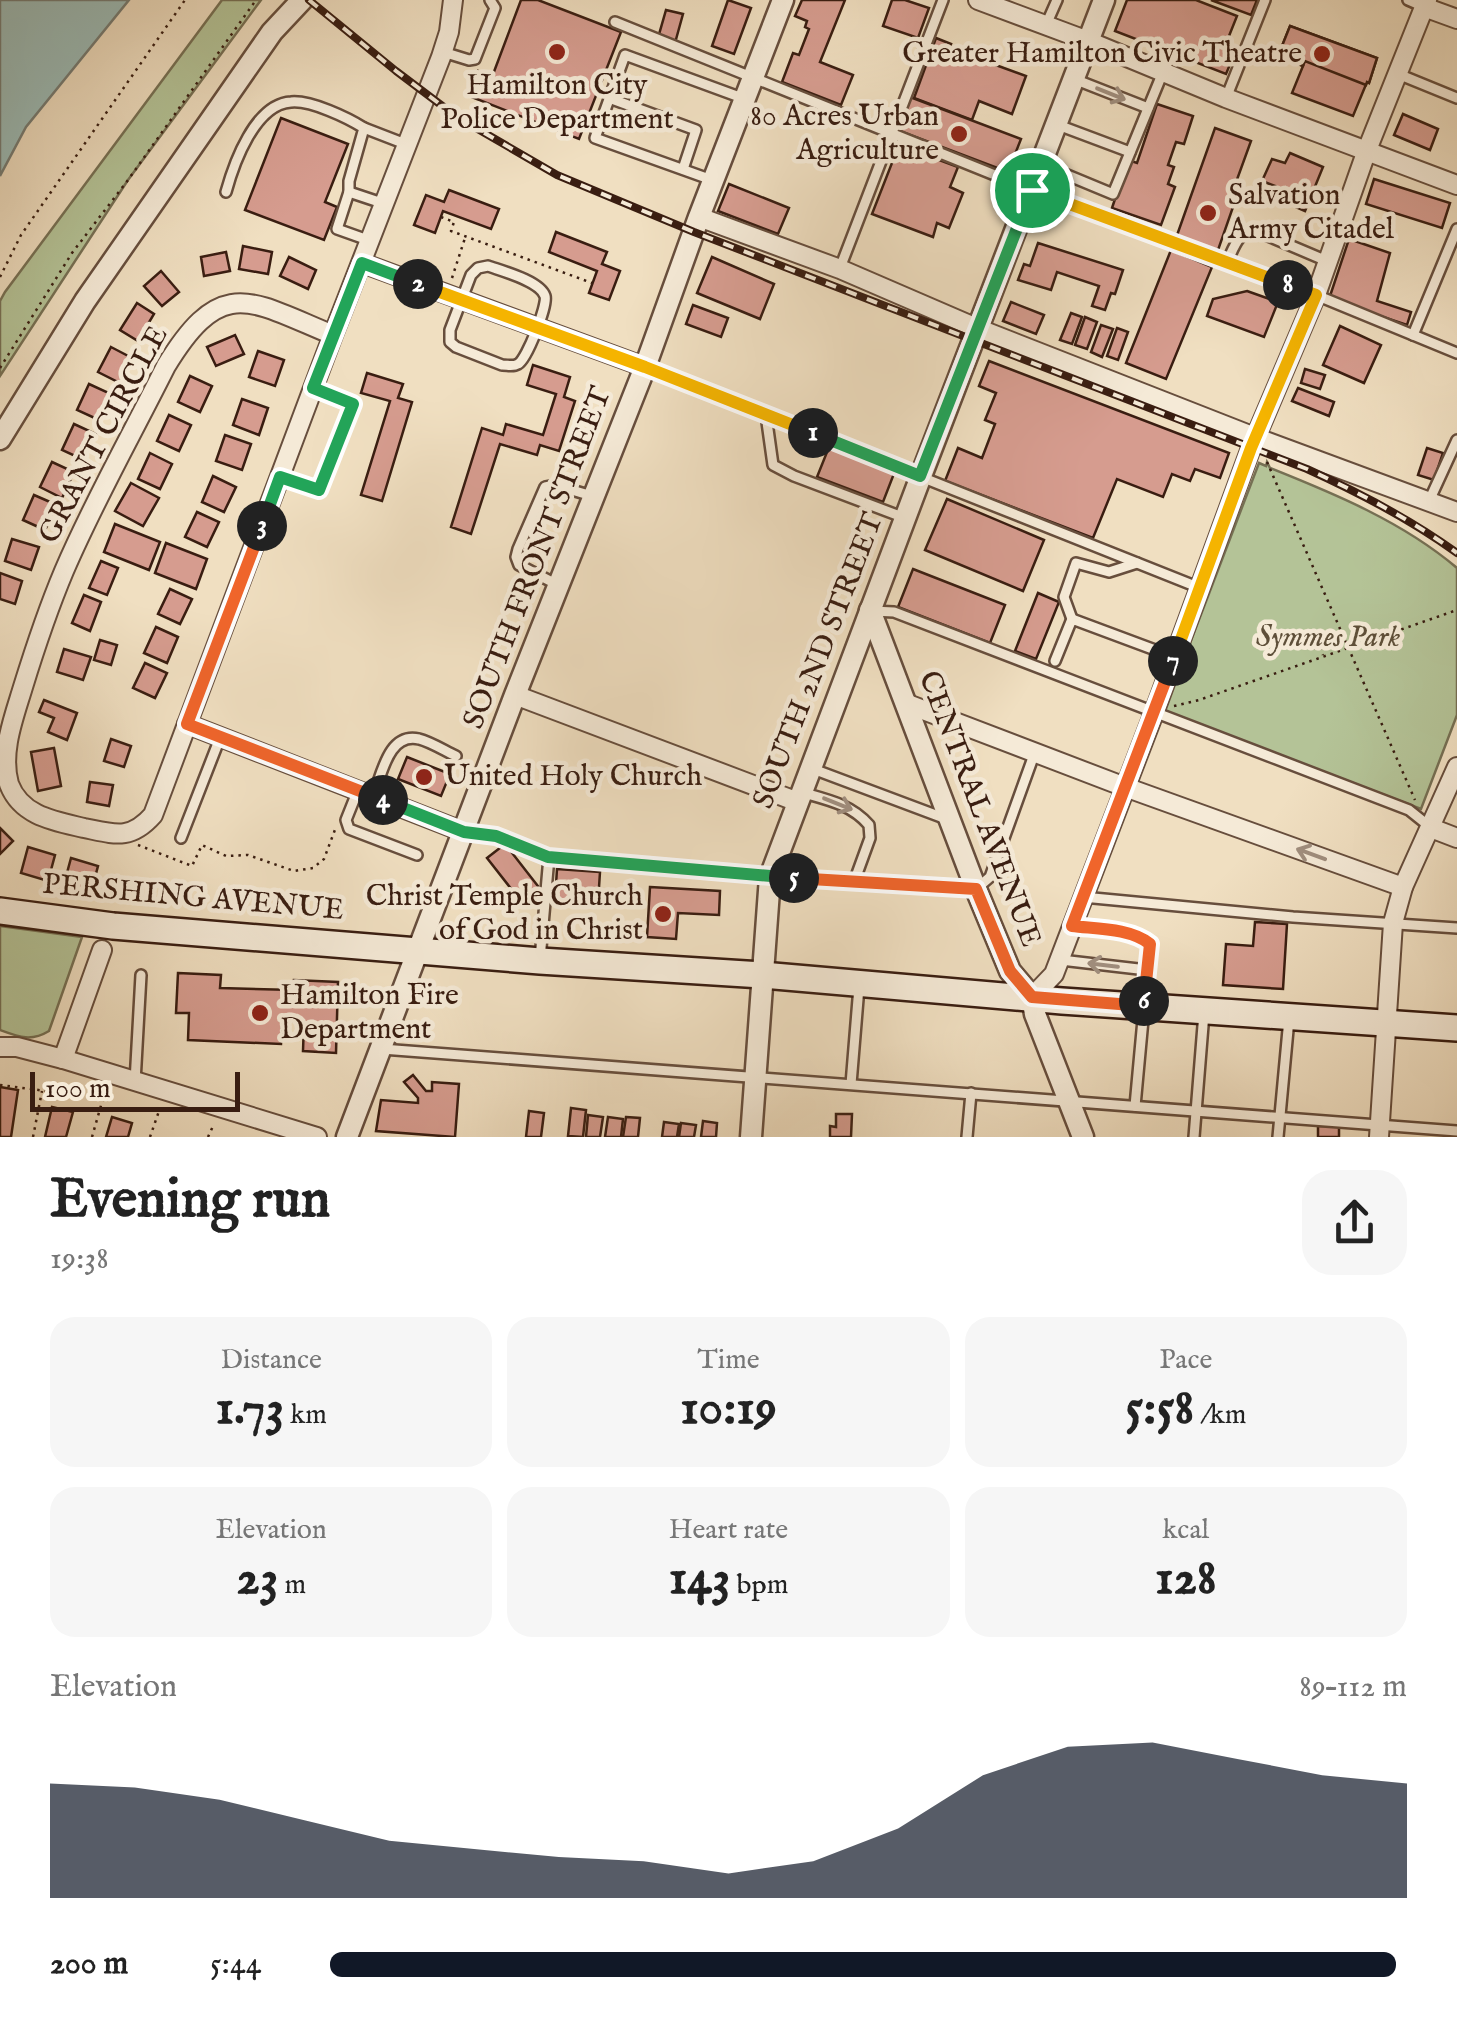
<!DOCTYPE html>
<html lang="en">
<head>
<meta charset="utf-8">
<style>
  body { margin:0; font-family:"IM FELL English",serif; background:#f6f6f6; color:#222; height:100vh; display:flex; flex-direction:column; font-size:38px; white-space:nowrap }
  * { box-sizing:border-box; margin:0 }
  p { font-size:32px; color:#767676 }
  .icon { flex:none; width:55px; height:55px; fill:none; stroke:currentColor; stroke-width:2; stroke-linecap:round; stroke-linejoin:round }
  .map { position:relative; height:1137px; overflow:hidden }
  .sheet { display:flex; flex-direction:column; background:#fff; flex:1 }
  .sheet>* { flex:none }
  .scale { position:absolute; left:30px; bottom:25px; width:210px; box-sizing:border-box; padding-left:10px; border:5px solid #391d11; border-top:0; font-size:28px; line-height:35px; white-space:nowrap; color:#391d11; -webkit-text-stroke:8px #f5ead7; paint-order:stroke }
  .pin { position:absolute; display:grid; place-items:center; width:85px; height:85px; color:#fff; margin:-42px; border:5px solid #fff; border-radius:50%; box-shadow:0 2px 10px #0007 }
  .km { position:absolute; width:50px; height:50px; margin:-25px; border-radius:50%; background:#222; color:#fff; font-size:28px; line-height:50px; text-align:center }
  .round { display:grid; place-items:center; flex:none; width:105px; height:105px; border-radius:30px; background:#f6f6f6 }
  .summary { display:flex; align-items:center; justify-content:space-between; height:170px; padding:0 50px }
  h1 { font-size:55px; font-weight:700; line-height:75px }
  .figures { display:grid; grid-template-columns:repeat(3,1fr); gap:15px; height:170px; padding:10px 50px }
  .figures div { display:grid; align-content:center; border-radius:25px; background:#f6f6f6; text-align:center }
  .figures b { font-size:50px; font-weight:700 }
  .figures small { font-size:28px; font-weight:400 }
  .figures p { font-size:28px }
  .chart { height:280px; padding:20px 50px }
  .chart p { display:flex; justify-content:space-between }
  .chart svg { width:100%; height:180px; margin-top:10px; fill:#111827; opacity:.7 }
  ul { padding:0 50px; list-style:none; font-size:32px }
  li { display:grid; grid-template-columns:160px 120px 1fr; align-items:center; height:75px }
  li i { height:25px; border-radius:12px; background:#111827 }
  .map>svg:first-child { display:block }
</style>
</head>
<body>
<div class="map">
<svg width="1457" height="1137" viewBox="0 0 1457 1137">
  <rect width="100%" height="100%" fill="#f0dfc1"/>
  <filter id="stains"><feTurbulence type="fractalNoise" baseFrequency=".002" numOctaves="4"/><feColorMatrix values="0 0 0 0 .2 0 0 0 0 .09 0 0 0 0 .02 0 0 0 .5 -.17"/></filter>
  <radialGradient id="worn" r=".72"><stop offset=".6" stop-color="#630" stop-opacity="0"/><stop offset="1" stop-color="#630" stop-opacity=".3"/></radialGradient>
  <g fill="#b4c397" stroke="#767054" stroke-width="2.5">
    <polygon points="222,0 261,0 128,180 0,376 0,301 5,292"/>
    <path d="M1267 462 1270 468C1335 494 1403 522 1457 568V715L1421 809 1164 711 1259 463 1266 466Z"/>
    <path d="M0 926 82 937 49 1031C31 1042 19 1037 0 1030Z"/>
  </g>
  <polygon fill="#9bbcb8" stroke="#747c75" stroke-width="2.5" points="0,0 129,0 26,127 0,176"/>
  <g fill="#d69c8f" stroke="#391d11" stroke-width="2.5">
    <polygon points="521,0 538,0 621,32 579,139 469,96 478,71 492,77"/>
    <polygon points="728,0 751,8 734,54 712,46"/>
    <polygon points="802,0 845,0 820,62 853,75 841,105 782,82 793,53 799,55 809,29 805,27 807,21 795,16"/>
    <polygon points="892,0 905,0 929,8 918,38 883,26"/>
    <polygon points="1127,0 1196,0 1237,16 1225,46 1236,50 1226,74 1115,31"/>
    <polygon points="1211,0 1257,0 1251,15"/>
    <polygon points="666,10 683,14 675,43 658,38"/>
    <polygon points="1290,26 1377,58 1369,83 1367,82 1353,116 1292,93 1303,66 1278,56"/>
    <polygon points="1290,26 1377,58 1369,83 1367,82 1366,85 1305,61 1303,66 1278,56"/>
    <polygon points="936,38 951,44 949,48 1026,76 1012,114 979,101 972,120 914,98"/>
    <polygon points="910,97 1021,139 1008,172 897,130"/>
    <polygon points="1157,104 1193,116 1184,144 1176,142 1168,165 1174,167 1168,184 1175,187 1161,225 1112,208 1128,160 1137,163"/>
    <polygon points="1403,114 1438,129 1430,150 1394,135"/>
    <polygon points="281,118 348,144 325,202 337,207 324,240 245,210"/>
    <polygon points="1215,128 1251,141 1235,185 1240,187 1217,253 1176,238"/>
    <polygon points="899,145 958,167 950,187 963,193 949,228 937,223 933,237 872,214"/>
    <polygon points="1290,153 1323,167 1305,211 1270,196 1275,186 1262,181 1272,159 1285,163"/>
    <polygon points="1374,179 1450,203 1442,228 1366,204"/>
    <polygon points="729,184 789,208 778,234 718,211"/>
    <polygon points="449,190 499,209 491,229 443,211 435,233 414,225 426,195 444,202"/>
    <polygon points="556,232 607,252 602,264 620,271 609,300 589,293 597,271 549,252"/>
    <polygon points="1349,239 1390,253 1377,301 1411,312 1407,325 1329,299"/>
    <polygon points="1038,243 1123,270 1115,294 1111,293 1105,310 1092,306 1099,286 1057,272 1051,290 1018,280 1024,264 1030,266"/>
    <polygon points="243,246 272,252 268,274 239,269"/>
    <polygon points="1171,250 1212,267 1166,379 1126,363"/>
    <polygon points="226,252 230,271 204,276 201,257"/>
    <polygon points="289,257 316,270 308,289 280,276"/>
    <polygon points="712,257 774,284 760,319 697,293"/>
    <polygon points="161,271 179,292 162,306 144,286"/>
    <polygon points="1247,291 1278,302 1264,337 1207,316 1213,299"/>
    <polygon points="1011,302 1044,315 1036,334 1003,321"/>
    <polygon points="137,303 154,314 138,341 120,330"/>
    <polygon points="693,305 728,318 721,337 686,324"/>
    <polygon points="1071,313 1082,317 1072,344 1060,340"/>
    <polygon points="1085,317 1097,322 1087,349 1075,345"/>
    <polygon points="1101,325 1113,329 1102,357 1091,352"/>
    <polygon points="1340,326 1381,345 1364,383 1323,365"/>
    <polygon points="1117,328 1128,332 1118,360 1107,356"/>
    <polygon points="235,335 244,354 216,366 207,347"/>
    <polygon points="111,347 132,358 120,383 98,372"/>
    <polygon points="258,351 284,360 275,386 249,377"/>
    <polygon points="989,361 1229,453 1220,478 1195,469 1190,481 1172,474 1163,497 1117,479 1093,538 945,481 958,448 982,458 995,424 985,420 996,393 979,386"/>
    <polygon points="533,365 570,377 564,397 575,401 559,451 540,445 537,455 500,444 471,534 451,527 482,428 503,435 506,424 543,435 556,394 527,385"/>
    <polygon points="1305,369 1325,375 1320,389 1301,383"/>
    <polygon points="367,373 403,384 398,398 412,402 382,501 361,495 390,401 361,393"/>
    <polygon points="190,376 212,386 200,412 178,402"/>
    <polygon points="89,384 111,394 99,420 77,410"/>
    <polygon points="1298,388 1334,402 1329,416 1292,401"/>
    <polygon points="242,399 268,408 259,435 233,425"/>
    <polygon points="169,415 191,425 179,451 157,441"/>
    <polygon points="74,424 96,434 84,460 62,450"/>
    <polygon points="225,435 251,444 242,470 216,461"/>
    <polygon points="829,447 895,471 883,502 817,477"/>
    <polygon points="1427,448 1443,453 1434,480 1418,475"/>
    <polygon points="150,453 172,464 160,489 138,479"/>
    <polygon points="52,462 74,472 62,498 40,487"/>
    <polygon points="213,476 236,487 224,512 202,502"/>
    <polygon points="131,483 159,498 143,526 115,511"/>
    <polygon points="34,495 57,505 45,530 23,520"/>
    <polygon points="947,499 1044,540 1023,591 925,550"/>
    <polygon points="197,512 219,522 207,547 185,537"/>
    <polygon points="115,524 160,542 149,570 104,552"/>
    <polygon points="12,539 39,547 31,570 5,561"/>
    <polygon points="166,543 207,559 196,589 155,573"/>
    <polygon points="101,561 118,568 107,595 89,588"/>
    <polygon points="913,569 1005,605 990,643 898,607"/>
    <polygon points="0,573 22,581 15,604 0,599"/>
    <polygon points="170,589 192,599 180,624 158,614"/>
    <polygon points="1038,593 1059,602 1036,659 1015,651"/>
    <polygon points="84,595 101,602 90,631 72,623"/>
    <polygon points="156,627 178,637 167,663 144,653"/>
    <polygon points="100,640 117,645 111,665 94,660"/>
    <polygon points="64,649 91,657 83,680 57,672"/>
    <polygon points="145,663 167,673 155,698 133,688"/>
    <polygon points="44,700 77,713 67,740 48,732 54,718 39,712"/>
    <polygon points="111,739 131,746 124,767 104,761"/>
    <polygon points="54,748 61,786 38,791 31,752"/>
    <polygon points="407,757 450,774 441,796 398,779"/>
    <polygon points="90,782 113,785 109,806 87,802"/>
    <polygon points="0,828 13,841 0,854"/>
    <polygon points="505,844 541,890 523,904 487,858"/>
    <polygon points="28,847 55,855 48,881 21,873"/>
    <polygon points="71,858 98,866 91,892 64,884"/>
    <polygon points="557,869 600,872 598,903 555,900"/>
    <polygon points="650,887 720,891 719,915 678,913 676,939 647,937"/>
    <polygon points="1255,922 1287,924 1283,989 1223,985 1226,944 1253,946"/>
    <polygon points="178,973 221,975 220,988 294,990 294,980 338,982 336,1053 303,1051 304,1022 282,1021 281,1044 188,1040 189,1013 176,1013"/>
    <polygon points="413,1075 426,1091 432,1091 432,1082 459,1084 455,1137 376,1131 381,1100 418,1103 418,1098 404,1082"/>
    <polygon points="0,1087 18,1090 11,1137 0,1137"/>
    <polygon points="52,1107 73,1112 66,1137 45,1137"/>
    <polygon points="571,1108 586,1110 583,1137 568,1136"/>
    <polygon points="529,1111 544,1113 541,1137 526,1137"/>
    <polygon points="836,1114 852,1114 851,1137 830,1137 830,1126 836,1127"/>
    <polygon points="588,1115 603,1117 600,1137 586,1137"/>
    <polygon points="112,1117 132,1123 128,1137 106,1137"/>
    <polygon points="608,1117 623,1119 621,1137 605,1137"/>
    <polygon points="626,1117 640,1118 638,1137 623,1137"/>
    <polygon points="703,1121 717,1123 716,1137 701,1137"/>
    <polygon points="664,1122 679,1124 677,1137 662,1137"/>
    <polygon points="681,1123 696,1125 694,1137 679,1137"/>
    <rect x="1318" y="1126" width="21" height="11"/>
  </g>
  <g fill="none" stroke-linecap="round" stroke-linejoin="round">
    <defs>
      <g id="service">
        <polyline points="1408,0 1424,7"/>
        <polyline points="615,22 1032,190 1316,295 1457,353"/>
        <polyline points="1046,25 1057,0"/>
        <polyline points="443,52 469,60 475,59 495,8 490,0"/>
        <polyline points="1398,74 1457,98"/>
        <polyline points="1074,79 1148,108"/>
        <polyline points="609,98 696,130 683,169"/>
        <polyline points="1226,98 1265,0"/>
        <polyline points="1058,125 1130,152"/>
        <polyline points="364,128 408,145"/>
        <polyline points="1043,165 1113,194 1163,72"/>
        <polyline points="712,180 595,138 625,55 745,99"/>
        <path d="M226 192C234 163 255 104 291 102 311 100 348 118 364 128L349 181V192"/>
        <polyline points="368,240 337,229 349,192 385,204"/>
        <path d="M1227 262C1234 248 1238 230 1256 231L1327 261"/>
        <path d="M488 266C502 271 540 281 545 296 548 305 527 359 518 364 513 367 508 365 502 365L456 347 450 342V330L471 275 478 268Z"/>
        <polyline points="840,268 943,0"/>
        <polyline points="1413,335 1457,229"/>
        <polyline points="645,367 1200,588"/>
        <polyline points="766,415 773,465 794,476 905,518"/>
        <polyline points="280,477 319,490 353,405 313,388"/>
        <polyline points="1429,501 1457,440"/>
        <polyline points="556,584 519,565 516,557 518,549 545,487 555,485 592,496"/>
        <polyline points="872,611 894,612 1409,810 1429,826"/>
        <polyline points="1072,619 1064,597 1076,563 1109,572 1137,563"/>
        <polyline points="1055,661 1072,619 1174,657"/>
        <polyline points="813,769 949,820"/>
        <polyline points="358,790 346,820 349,829 417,855"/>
        <path d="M804 793C829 800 852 805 869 825L870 838 854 882"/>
        <path d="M373 796C382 775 388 732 419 739 431 742 445 751 456 756"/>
        <polyline points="465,832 495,836 549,857 573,860 770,877 976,889 990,877 1035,752"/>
        <polyline points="181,838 220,738"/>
        <polyline points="1083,897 1293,917 1457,928"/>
        <path d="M1074 926C1097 929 1131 929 1150 944L1135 1106"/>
        <polyline points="540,959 549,857"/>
        <polyline points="1061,960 1147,970"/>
        <polyline points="382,1049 1457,1131"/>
        <polyline points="135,1082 141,975"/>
        <polyline points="851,1084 859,987"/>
        <polyline points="967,1137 971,1093"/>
        <polyline points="1194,1137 1204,1013"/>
        <polyline points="1278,1137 1289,1019"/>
      </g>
      <g id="minor">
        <polyline points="978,0 1088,41 1226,98 1457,185"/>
        <polyline points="1424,7 1457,19"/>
        <polyline points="699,217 840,269 979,329 1257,438 1457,512"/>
        <polyline points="362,263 645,367"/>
        <path d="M333 335C250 301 222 274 166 366 132 434 94 501 64 571 48 609 35 648 23 687 14 717 0 752 9 784 21 816 54 821 84 828 114 834 130 841 153 815L333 335 441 57 449 32 453 0"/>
        <polyline points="515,695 798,802"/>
        <polyline points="905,703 1125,787 1403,887"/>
        <polyline points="187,724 464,832"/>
        <polyline points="1431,828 1457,838"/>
        <polyline points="1032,997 1054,974 1154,713 1251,448 1316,295 1367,150 1427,0"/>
        <polyline points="0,1047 17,1047 63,1059 317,1137"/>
        <polyline points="63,1059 102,950"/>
        <polyline points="1379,1137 1393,923 1403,887 1457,767"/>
      </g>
      <g id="tertiary">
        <polyline points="0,439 85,301 272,32 302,0"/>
        <polyline points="870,610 976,889 1010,971 1032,997 1035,1014 1083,1137"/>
        <polyline points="347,1137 515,695 645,367 699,217 783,0"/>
        <polyline points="751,1137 770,877 921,476 1104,0"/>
      </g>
      <polyline id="secondary" points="0,911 113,926 540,961 762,975 1062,1001 1457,1028"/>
    </defs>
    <use href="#service" stroke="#674e3d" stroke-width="14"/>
    <use href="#minor" stroke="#674e3d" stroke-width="22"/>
    <use href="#tertiary" stroke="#674e3d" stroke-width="25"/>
    <use href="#secondary" stroke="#391d11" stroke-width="30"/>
    <g stroke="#391d11" stroke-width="2.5" stroke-dasharray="2.5 5" stroke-linecap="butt">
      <polyline points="441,217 454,222 451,231 592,283"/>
      <polyline points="0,277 21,235 185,0"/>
      <polyline points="452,278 465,238"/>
      <polyline points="0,368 72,253 128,180 256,0"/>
      <polyline points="1267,462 1415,800"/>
      <polyline points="1320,646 1325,645 1321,635 1311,639 1314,649 1320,646 1323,655"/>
      <polyline points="1174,706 1199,700 1457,610"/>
      <polyline points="138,845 192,866 202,845 226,856 248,855 294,871 313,868 324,859 336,827"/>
      <polyline points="0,1085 46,1091 49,1079"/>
      <polyline points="33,1137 42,1091"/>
      <polyline points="92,1137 104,1095"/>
      <polyline points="150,1137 159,1111"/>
      <polyline points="208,1137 213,1126"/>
    </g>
    <use href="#service" stroke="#f5ead7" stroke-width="9"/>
    <use href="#minor" stroke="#f5ead7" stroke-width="18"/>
    <use href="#tertiary" stroke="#f5ead7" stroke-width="20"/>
    <use href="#secondary" stroke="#f5ead7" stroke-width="25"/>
    <defs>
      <path id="rail" d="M309 0 396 71 457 117 557 175 694 232 1307 469C1360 493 1410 519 1457 553"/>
    </defs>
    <use href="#rail" stroke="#391d11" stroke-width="8"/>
    <use href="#rail" stroke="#f5ead7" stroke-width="4" stroke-dasharray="11" stroke-linecap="butt"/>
  </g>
  <defs><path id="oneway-shaft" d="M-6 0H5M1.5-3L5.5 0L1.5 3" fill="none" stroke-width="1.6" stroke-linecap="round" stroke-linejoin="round" transform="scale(2.5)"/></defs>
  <g stroke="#a08e7e">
    <use href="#oneway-shaft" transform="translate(1111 94) rotate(22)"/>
    <use href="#oneway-shaft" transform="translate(838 804) rotate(22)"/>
    <use href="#oneway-shaft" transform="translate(1311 854) rotate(-160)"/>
    <use href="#oneway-shaft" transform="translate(1103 965) rotate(-173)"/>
  </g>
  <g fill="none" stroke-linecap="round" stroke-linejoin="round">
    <defs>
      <polyline id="split-1" points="813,433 920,476 1032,190"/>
      <polyline id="split-2" points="418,284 645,367 813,433"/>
      <polyline id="split-3" points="262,526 280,477 319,490 353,404 313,388 362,263 418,284"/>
      <polyline id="split-4" points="262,526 187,724 383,800"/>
      <polyline id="split-5" points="383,800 464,832 496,836 548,857 794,878"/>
      <polyline id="split-6" points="794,878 976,889 1010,971 1032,997 1144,1006 1144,1001"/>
      <path id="split-7" d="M1144 1001 1150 944C1130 928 1096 929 1072 926L1173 661"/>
      <polyline id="split-8" points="1173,661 1251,448 1316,295 1288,285"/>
      <polyline id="split-9" points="1032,190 1288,285"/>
    </defs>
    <use href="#split-1" stroke="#fff" stroke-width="20"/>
    <use href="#split-2" stroke="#fff" stroke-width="20"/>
    <use href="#split-3" stroke="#fff" stroke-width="20"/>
    <use href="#split-4" stroke="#fff" stroke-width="20"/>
    <use href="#split-5" stroke="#fff" stroke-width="20"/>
    <use href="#split-6" stroke="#fff" stroke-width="20"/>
    <use href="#split-7" stroke="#fff" stroke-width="20"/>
    <use href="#split-8" stroke="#fff" stroke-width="20"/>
    <use href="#split-9" stroke="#fff" stroke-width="20"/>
    <use href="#split-1" stroke="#22a559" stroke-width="12"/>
    <use href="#split-2" stroke="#f5b400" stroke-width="12"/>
    <use href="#split-3" stroke="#22a559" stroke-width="12"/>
    <use href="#split-4" stroke="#f0652b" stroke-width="12"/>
    <use href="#split-5" stroke="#22a559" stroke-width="12"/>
    <use href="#split-6" stroke="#f0652b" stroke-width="12"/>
    <use href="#split-7" stroke="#f0652b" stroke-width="12"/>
    <use href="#split-8" stroke="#f5b400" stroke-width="12"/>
    <use href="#split-9" stroke="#f5b400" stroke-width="12"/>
  </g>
  <g fill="#8f2418" stroke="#f5ead7" stroke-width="4">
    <circle cx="557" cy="52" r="10"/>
    <circle cx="1322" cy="54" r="10"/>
    <circle cx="959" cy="134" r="10"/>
    <circle cx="1208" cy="213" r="10"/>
    <circle cx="424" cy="777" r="10"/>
    <circle cx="663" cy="914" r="10"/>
    <circle cx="260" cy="1013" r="10"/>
  </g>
  <g text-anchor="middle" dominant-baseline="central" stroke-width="9" stroke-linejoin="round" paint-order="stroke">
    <g font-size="30" fill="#391d11" stroke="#f5ead7" text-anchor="end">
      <text x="1302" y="54">Greater Hamilton Civic Theatre</text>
      <text x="557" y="86" text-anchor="middle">Hamilton City<tspan x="557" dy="34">Police Department</tspan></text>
      <text x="939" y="117">80 Acres Urban<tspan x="939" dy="34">Agriculture</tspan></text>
      <text x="1228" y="196" text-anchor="start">Salvation<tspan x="1228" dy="34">Army Citadel</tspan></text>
      <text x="444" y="777" text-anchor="start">United Holy Church</text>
      <text x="643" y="897">Christ Temple Church<tspan x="643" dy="34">of God in Christ</tspan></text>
      <text x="280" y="996" text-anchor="start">Hamilton Fire<tspan x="280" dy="34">Department</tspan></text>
    </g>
    <g font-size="30" fill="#391d11" stroke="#f5ead7">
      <text transform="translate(104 435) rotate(-62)">GRANT CIRCLE</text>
      <text transform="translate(538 558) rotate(-69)">SOUTH FRONT STREET</text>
      <text transform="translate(819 661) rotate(-69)">SOUTH 2ND STREET</text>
      <text transform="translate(979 809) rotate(69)">CENTRAL AVENUE</text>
      <text transform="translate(193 898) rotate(5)">PERSHING AVENUE</text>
    </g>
    <g font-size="30" font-style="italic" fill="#5e4f39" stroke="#f5ead7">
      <text x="1328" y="638">Symmes Park</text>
    </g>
  </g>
  <rect width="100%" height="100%" filter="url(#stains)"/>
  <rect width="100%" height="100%" fill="url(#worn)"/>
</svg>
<div class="scale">100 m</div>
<div class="pin" style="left:1032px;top:190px;background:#1e9e55"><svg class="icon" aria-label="arrive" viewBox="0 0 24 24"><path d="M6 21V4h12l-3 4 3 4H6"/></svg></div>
<b class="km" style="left:813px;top:433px">1</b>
<b class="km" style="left:418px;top:284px">2</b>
<b class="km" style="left:262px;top:526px">3</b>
<b class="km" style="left:383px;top:800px">4</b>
<b class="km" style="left:794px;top:878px">5</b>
<b class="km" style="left:1144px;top:1001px">6</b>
<b class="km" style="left:1173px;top:661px">7</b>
<b class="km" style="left:1288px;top:285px">8</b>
</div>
<section class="sheet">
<div class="summary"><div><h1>Evening run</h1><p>19:38</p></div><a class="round"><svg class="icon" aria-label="share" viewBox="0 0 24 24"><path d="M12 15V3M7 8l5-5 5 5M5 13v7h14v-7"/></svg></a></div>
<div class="figures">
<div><p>Distance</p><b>1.73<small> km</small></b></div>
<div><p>Time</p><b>10:19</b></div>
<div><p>Pace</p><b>5:58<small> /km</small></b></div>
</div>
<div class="figures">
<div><p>Elevation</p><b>23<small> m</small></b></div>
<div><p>Heart rate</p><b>143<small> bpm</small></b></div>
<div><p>kcal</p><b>128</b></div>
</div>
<div class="chart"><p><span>Elevation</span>89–112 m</p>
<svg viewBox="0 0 160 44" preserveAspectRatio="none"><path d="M0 44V16L10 17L20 20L30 25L40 30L50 32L60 34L70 35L80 38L90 35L100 27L110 14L120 7L130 6L140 10L150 14L160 16V44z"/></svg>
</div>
<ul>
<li><b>200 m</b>5:44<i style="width:99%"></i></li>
</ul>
</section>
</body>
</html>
